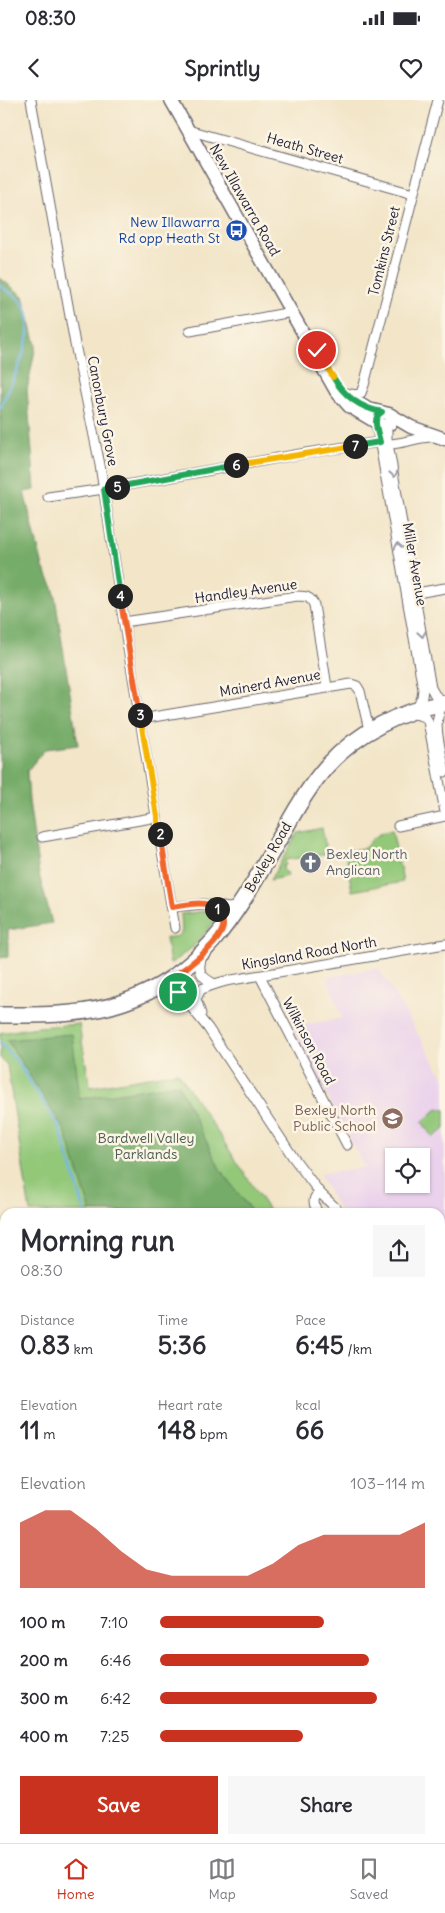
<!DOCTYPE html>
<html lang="en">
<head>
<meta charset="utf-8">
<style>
  body { margin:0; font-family:Delius,sans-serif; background:#f7f7f7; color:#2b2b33; height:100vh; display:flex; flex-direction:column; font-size:19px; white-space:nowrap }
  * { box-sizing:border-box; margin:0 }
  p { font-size:16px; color:#7c7c81 }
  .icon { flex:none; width:28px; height:28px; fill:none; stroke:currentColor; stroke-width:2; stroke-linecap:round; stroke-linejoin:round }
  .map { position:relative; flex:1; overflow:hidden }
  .sheet { position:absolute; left:0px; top:1108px; width:445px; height:636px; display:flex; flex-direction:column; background:#fff; border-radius:15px 15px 0 0; box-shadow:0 1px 4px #0004 }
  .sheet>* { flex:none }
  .buttons { position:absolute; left:385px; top:1048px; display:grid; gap:10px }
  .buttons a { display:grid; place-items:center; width:45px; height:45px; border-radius:0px; background:#fff; box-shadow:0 1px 4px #0004; font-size:25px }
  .pin { position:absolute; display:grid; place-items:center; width:42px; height:42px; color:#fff; margin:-21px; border:2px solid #fff; border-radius:50%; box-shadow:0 1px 5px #0007 }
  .km { position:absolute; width:25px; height:25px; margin:-12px; border-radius:50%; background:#222; color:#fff; font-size:14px; line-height:25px; text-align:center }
  .round { display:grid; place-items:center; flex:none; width:52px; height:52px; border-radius:0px; background:#f7f7f7 }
  .overview { display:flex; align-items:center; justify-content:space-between; height:85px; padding:0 20px }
  h1 { font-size:28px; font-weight:700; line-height:38px }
  .metrics { display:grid; grid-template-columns:repeat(3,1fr); gap:8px; height:85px; padding:5px 20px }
  .metrics div { display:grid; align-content:center }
  .metrics b { font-size:25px; font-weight:700 }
  .metrics small { font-size:14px; font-weight:400 }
  .metrics p { font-size:14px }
  .chart { height:140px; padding:10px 20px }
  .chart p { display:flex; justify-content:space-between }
  .chart svg { width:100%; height:90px; margin-top:5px; fill:#c8321e; opacity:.7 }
  .button { display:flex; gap:10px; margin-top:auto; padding:10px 20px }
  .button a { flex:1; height:58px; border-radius:0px; background:#c8321e; color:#fff; font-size:20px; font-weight:700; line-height:58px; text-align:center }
  .button a+a { background:#f7f7f7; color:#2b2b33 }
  ul { padding:0 20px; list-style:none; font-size:16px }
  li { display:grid; grid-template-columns:80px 60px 1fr; align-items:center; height:38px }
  li i { height:12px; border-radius:6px; background:#c8321e }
  .status { display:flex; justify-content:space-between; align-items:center; height:35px; padding:0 25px; background:#fff; direction:ltr }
  .status svg { height:14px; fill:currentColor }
  header { display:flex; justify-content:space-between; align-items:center; height:65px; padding:0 20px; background:#fff; font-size:22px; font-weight:700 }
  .dock { display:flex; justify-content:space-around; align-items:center; height:70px; border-top:1px solid #e1e1e2; background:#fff; font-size:14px; color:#7c7c81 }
  .dock a { display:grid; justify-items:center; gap:2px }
  .dock .active { color:#c8321e }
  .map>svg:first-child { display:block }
</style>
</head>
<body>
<div class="status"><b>08:30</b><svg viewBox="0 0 49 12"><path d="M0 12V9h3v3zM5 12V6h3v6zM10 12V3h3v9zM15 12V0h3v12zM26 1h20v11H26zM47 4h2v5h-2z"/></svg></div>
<header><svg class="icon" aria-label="back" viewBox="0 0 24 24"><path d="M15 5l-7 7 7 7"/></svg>Sprintly<svg class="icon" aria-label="heart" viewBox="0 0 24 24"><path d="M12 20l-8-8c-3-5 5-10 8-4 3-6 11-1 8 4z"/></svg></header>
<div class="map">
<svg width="445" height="1743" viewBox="0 0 445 1743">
  <rect width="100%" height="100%" fill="#fcf5e5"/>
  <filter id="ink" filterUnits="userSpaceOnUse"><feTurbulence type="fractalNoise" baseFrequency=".02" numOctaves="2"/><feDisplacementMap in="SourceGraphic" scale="10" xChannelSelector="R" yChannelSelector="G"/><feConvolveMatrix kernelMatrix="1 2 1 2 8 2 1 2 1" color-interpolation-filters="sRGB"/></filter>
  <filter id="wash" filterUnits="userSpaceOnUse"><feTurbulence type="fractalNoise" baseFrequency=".0096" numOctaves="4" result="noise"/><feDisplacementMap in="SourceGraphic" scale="20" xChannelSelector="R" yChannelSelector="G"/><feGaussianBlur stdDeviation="1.12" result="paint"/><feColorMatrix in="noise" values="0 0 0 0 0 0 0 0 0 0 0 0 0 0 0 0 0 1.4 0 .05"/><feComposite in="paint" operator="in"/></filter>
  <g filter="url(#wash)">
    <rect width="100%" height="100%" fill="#f2e5c8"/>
    <path fill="#ead1ec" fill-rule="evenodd" d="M379 868 445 980V1132L440 1133V1112H340L319 1074 364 1067 292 927 342 918 327 877ZM394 1056H421V1084H394Z"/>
    <g fill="#93c879" stroke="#5a755a">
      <polygon points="322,728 327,754 285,760 286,765 283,766 284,772 287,772 288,776 270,780 298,733"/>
      <path d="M392 730 403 782 352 791 345 751 365 748C373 737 379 733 392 730Z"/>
      <polygon points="206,811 214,815 216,820 193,847 170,864 166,838 179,836 182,831 181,814"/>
      <polygon points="79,924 90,987 178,972 270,1112 30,1112 7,965 0,958 0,933 38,927"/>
      <polygon points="438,1008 445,1010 445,1029 433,1037 422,1022"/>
      <polygon points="5,1141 5,1166 0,1167 0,1142"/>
      <polygon points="445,1200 445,1743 353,1743 353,1739 440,1739 440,1201"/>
      <polygon points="5,1249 5,1360 3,1361 0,1338 0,1250"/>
    </g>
    <g fill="#76ac69" stroke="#4c6752">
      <polygon points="0,178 23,196 36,245 27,290 35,390 24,392 43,467 54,490 78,645 45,649 27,671 29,701 39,774 52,823 8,830 8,857 0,858"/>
      <polygon points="72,934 80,999 178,984 220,1069 252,1112 91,1112 65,1031 7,940"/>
      <polygon points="440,1219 445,1219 445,1368 440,1372"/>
      <polygon points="440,1704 445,1709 445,1735 440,1732"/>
    </g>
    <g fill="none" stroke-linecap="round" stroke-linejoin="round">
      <g stroke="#75b5e9" stroke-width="2.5">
        <path d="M0 186C7 191 17 196 22 202 42 226 11 284 0 308"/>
        <polyline points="0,942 18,963 59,1027 85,1112"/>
        <polyline points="440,1551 445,1560"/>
      </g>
    </g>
  </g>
  <g filter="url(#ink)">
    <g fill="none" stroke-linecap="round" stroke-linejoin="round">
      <defs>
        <g id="minor">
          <polyline points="31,0 75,244 100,365 126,536 175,828"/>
          <polyline points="188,30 413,94"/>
          <polyline points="190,231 292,212"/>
          <polyline points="345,293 357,295 361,293 364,285 438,0"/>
          <polyline points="376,322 423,589 422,597 417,609"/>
          <polyline points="387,326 387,338 431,588 435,595 445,603"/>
          <path d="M48 397 104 389 306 353 380 342C397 348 416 336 434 337"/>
          <polyline points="411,494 445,488"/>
          <path d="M124 522 297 496C306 496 311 497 314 505L327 587"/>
          <path d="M445 603C429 619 442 651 445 672"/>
          <polyline points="411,613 425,617 428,621 445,712"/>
          <polyline points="141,619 351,584 357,586 360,591 369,630"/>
          <polyline points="398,726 445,716"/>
          <polyline points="42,737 157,717"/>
          <polyline points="172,807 203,804 229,808 240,805"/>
          <path d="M202 856C197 871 200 877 215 884"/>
          <polyline points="260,876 347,1045"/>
          <polyline points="163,884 178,891 208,928 293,1057 320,1093 340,1112"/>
          <polyline points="201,889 196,899 201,914"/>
          <path d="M178 891C192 896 211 884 226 881L445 844"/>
          <path d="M317 1112C314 1104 311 1098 320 1093"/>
          <polyline points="440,1146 445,1146"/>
          <polyline points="0,1370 5,1370"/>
          <polyline points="0,1492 5,1491"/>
          <polyline points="0,1629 5,1629"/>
          <polyline points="158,1743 172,1739"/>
        </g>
        <g id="secondary">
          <polyline points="171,0 336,291 349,306 376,322"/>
          <polyline points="360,304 368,309 389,314 411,327 445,339"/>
          <polyline points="377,314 375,319 376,322 384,326 391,323 391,315"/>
        </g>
        <path id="primary" d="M0 915C42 915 84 916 124 902 210 872 242 802 285 729 297 707 310 685 327 666 358 632 400 611 445 603"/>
      </defs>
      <use href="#minor" stroke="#6b666c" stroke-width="11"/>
      <use href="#secondary" stroke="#6b666c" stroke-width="15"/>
      <use href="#primary" stroke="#6b666c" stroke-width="18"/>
      <use href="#minor" stroke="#fff" stroke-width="9"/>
      <use href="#secondary" stroke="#fff" stroke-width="12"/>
      <use href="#primary" stroke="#fff" stroke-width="15"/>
    </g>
    <defs><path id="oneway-chevron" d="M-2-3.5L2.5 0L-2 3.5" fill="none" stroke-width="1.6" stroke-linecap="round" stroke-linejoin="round" transform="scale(1.25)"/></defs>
    <g stroke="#9c9ca7">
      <use href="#oneway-chevron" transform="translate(394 374) rotate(80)"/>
      <use href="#oneway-chevron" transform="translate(398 446) rotate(-100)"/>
      <use href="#oneway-chevron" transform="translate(422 534) rotate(81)"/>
    </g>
  </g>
  <g fill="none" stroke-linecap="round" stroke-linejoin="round" filter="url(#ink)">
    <defs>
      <path id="split-1" d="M178 892 163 884C178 874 220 845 223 827 224 820 220 815 217 809"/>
      <path id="split-2" d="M160 734 172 807C185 805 206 799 217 809"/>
      <polyline id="split-3" points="140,615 160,734"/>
      <polyline id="split-4" points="120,496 140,615"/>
      <polyline id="split-5" points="117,387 104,389 120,496"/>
      <polyline id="split-6" points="117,387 236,365"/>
      <polyline id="split-7" points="236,365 355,346"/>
      <path id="split-8" d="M333 277C344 296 360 308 382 312 371 317 378 332 380 342L355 346"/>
      <polyline id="split-9" points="317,250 333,277"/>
    </defs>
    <use href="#split-1" stroke="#fff" stroke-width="10"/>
    <use href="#split-2" stroke="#fff" stroke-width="10"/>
    <use href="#split-3" stroke="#fff" stroke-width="10"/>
    <use href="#split-4" stroke="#fff" stroke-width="10"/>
    <use href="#split-5" stroke="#fff" stroke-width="10"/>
    <use href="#split-6" stroke="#fff" stroke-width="10"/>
    <use href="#split-7" stroke="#fff" stroke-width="10"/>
    <use href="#split-8" stroke="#fff" stroke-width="10"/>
    <use href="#split-9" stroke="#fff" stroke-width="10"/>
    <use href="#split-1" stroke="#f0652b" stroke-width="6"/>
    <use href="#split-2" stroke="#f0652b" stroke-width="6"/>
    <use href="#split-3" stroke="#f5b400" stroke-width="6"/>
    <use href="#split-4" stroke="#f0652b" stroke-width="6"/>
    <use href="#split-5" stroke="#22a559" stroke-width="6"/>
    <use href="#split-6" stroke="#22a559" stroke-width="6"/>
    <use href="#split-7" stroke="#f5b400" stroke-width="6"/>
    <use href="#split-8" stroke="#22a559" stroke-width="6"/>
    <use href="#split-9" stroke="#f5b400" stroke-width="6"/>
  </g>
  <defs>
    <symbol id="bus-disc" viewBox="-11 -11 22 22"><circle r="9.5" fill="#1a4fb4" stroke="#fcf5e5"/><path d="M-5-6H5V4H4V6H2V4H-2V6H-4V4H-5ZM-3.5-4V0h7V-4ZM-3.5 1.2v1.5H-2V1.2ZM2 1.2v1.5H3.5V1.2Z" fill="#fff"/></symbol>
    <symbol id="church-disc" viewBox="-11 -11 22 22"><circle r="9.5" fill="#6b7280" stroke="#fcf5e5"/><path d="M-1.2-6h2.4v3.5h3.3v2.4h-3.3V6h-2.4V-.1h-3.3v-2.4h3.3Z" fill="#fff"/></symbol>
    <symbol id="school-disc" viewBox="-11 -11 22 22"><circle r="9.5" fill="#8d6e63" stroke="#fcf5e5"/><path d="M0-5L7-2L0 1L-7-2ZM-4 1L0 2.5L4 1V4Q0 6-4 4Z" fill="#fff"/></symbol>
  </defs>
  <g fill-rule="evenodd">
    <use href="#bus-disc" x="224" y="118" width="25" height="25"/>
    <use href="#church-disc" x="298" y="750" width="25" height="25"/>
    <use href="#school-disc" x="380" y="1006" width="25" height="25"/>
  </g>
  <g text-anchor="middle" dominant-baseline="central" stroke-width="5" stroke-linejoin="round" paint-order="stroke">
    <g font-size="14" fill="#22223b" stroke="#fcf5e5">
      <text transform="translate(305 48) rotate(16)">Heath Street</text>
      <text transform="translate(245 100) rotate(60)">New Illawarra Road</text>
      <text transform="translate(384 151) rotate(-76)">Tomkins Street</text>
      <text transform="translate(103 311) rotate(79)">Canonbury Grove</text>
      <text transform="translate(415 464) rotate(80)">Miller Avenue</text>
      <text transform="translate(246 491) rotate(-8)">Handley Avenue</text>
      <text transform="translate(270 583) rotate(-10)">Mainerd Avenue</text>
      <text transform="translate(268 757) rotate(-60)">Bexley Road</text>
      <text transform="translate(309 853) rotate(-10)">Kingsland Road North</text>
      <text transform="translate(309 941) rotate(62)">Wilkinson Road</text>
    </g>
    <g font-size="14" fill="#164399" stroke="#fcf5e5" text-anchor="end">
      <text x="220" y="122">New Illawarra<tspan x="220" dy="16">Rd opp Heath St</tspan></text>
    </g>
    <g font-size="14" fill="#5b616d" stroke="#fcf5e5" text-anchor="start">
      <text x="326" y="754">Bexley North<tspan x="326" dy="16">Anglican</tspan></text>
    </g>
    <g font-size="14" fill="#785e54" stroke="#fcf5e5" text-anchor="end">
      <text x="376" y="1010">Bexley North<tspan x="376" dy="16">Public School</tspan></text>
    </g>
    <g font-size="14" fill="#4a5c51" stroke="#fcf5e5">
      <text x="146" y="1038">Bardwell Valley<tspan x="146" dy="16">Parklands</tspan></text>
    </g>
  </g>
</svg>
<div class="buttons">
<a><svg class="icon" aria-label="locate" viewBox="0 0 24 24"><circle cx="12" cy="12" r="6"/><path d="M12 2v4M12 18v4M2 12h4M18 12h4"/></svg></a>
</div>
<div class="pin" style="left:178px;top:892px;background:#1e9e55"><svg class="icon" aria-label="arrive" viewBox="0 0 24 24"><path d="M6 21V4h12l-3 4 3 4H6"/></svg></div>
<div class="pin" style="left:317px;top:250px;background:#d93025"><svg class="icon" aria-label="check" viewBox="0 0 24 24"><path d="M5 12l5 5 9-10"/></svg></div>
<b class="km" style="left:217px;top:809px">1</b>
<b class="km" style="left:160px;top:734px">2</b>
<b class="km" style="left:140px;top:615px">3</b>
<b class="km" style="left:120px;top:496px">4</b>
<b class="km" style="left:117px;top:387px">5</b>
<b class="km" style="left:236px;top:365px">6</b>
<b class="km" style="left:355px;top:346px">7</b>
<section class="sheet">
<div class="overview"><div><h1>Morning run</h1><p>08:30</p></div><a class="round"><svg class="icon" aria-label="share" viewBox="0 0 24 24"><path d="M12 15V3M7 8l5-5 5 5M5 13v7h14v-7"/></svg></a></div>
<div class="metrics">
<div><p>Distance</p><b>0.83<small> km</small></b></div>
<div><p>Time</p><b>5:36</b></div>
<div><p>Pace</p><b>6:45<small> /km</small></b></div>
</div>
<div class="metrics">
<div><p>Elevation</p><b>11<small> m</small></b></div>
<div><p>Heart rate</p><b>148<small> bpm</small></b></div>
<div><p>kcal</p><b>66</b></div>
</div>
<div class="chart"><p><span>Elevation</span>103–114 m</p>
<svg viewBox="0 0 160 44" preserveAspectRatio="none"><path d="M0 44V12L10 6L20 6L30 15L40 26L50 35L60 38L70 38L80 38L90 38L100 32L110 23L120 18L130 18L140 18L150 18L160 12V44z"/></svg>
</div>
<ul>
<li><b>100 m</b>7:10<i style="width:62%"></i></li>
<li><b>200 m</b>6:46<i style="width:79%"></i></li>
<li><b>300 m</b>6:42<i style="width:82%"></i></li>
<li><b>400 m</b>7:25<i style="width:54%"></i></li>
</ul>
<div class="button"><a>Save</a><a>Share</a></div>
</section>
</div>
<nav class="dock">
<a class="active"><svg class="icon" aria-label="home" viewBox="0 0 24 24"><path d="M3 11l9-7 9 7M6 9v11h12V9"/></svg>Home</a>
<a><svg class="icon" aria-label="map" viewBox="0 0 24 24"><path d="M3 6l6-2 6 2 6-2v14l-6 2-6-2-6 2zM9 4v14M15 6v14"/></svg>Map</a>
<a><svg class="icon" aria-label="saved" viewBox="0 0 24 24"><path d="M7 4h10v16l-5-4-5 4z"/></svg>Saved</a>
</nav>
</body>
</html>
